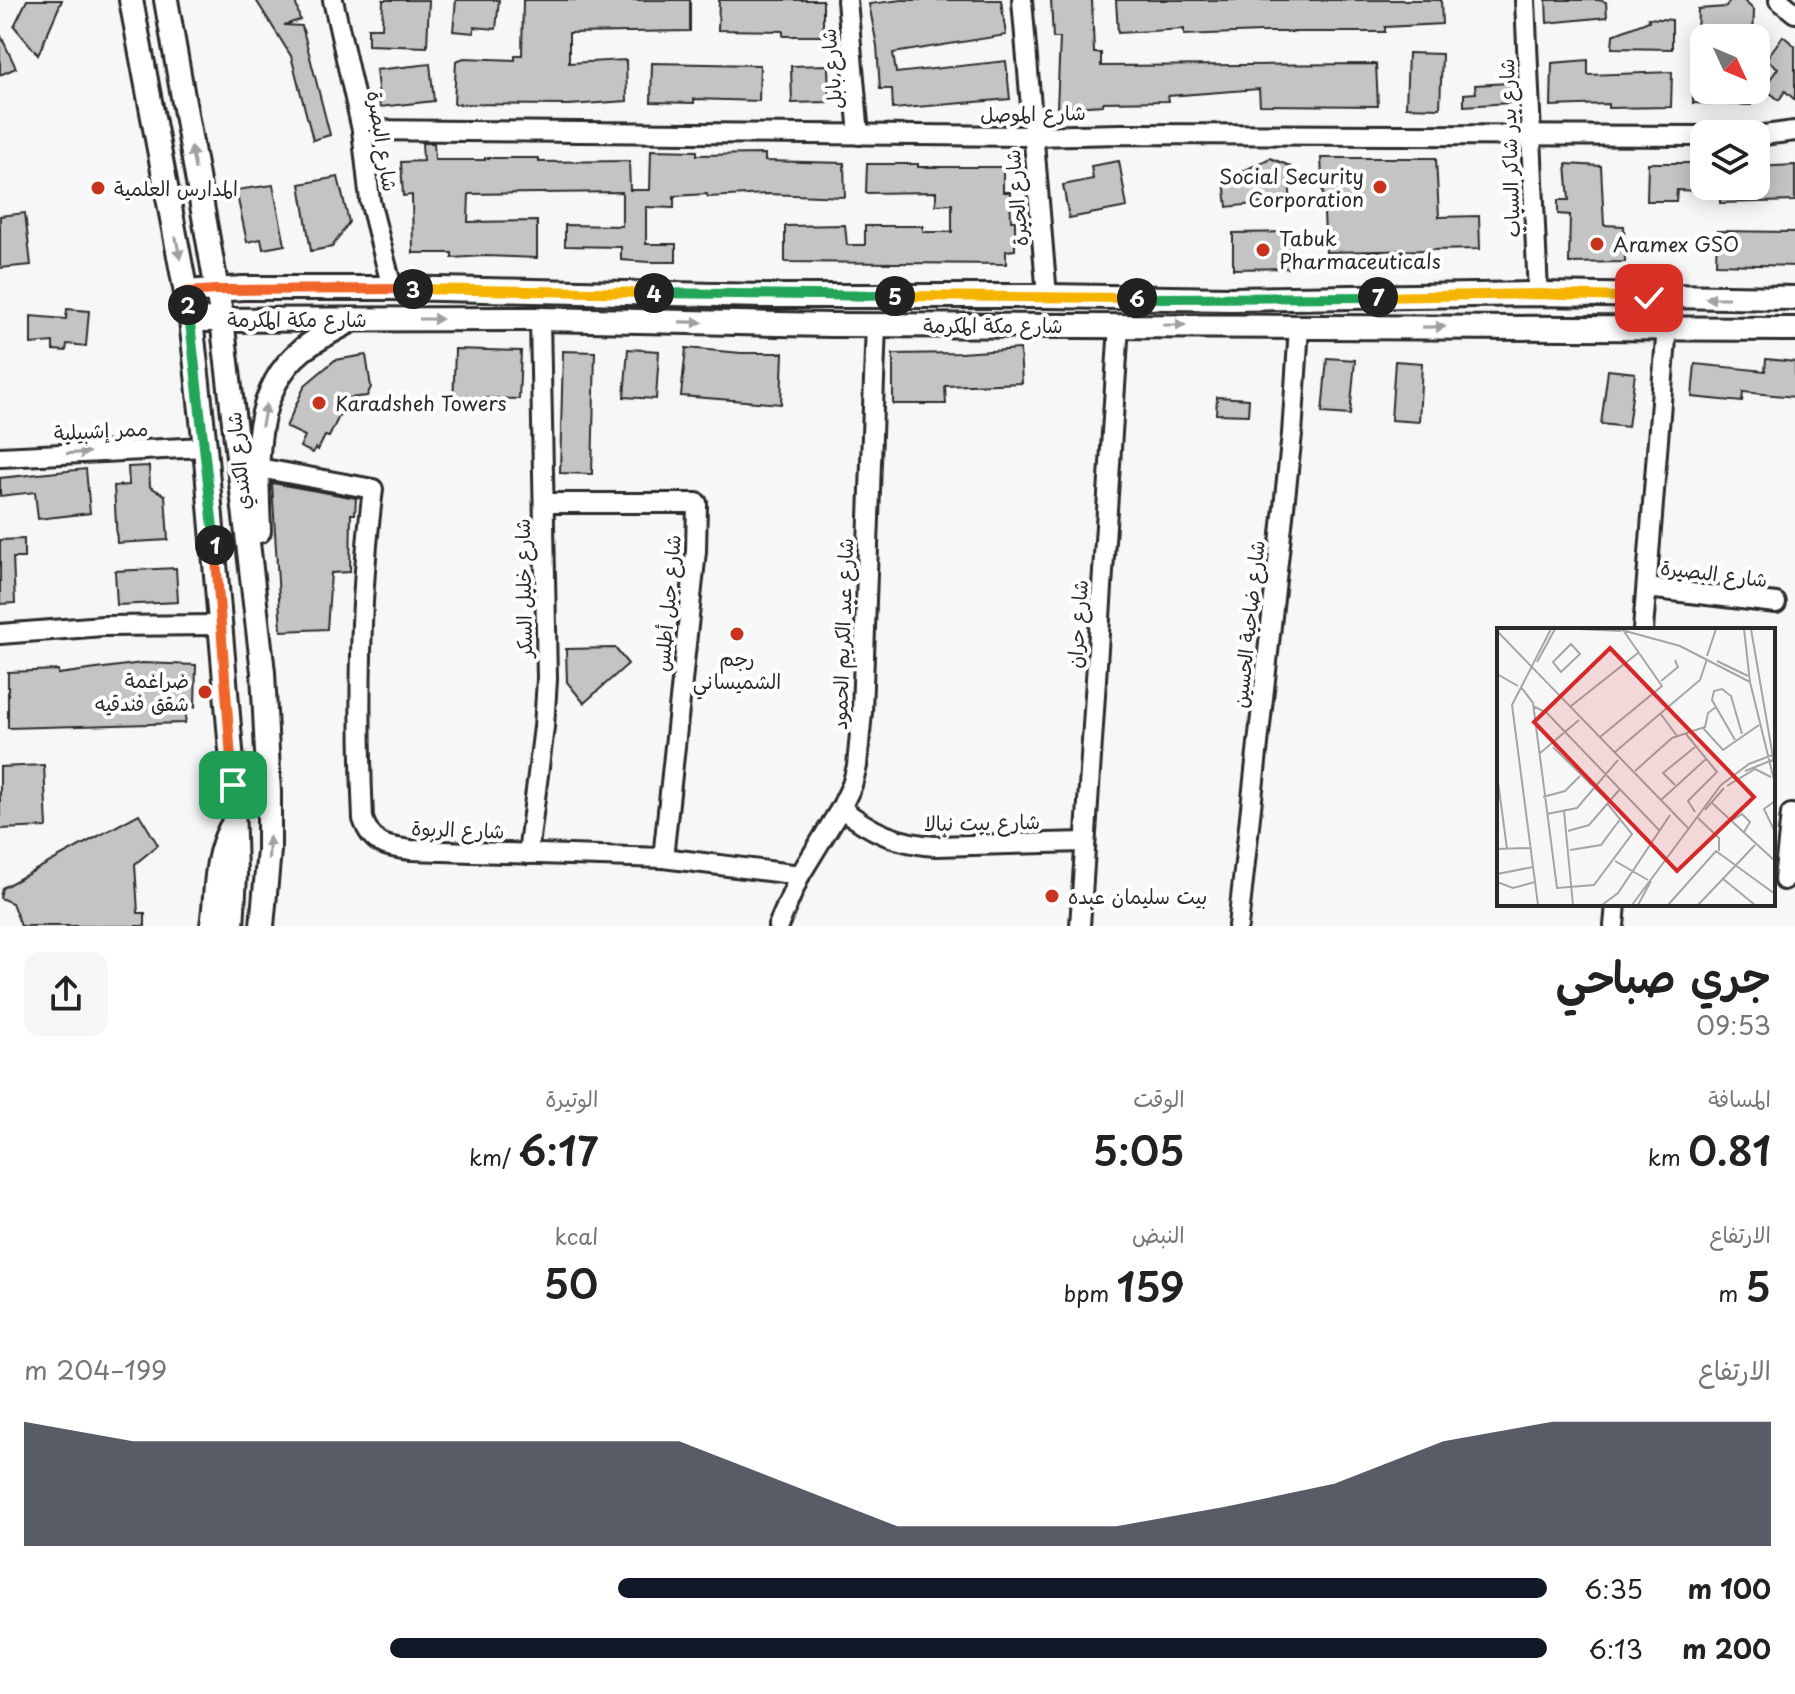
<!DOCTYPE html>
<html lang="ar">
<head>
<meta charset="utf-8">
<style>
  body { margin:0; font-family:"Playpen Sans","Playpen Sans Arabic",sans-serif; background:#f6f6f6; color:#222; direction:rtl; height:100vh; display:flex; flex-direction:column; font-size:30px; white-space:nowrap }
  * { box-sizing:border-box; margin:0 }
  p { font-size:26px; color:#767676 }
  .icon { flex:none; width:44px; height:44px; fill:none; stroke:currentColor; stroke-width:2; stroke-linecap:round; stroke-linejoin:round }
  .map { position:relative; height:926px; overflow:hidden; direction:ltr }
  .panel { display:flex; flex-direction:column; background:#fff; flex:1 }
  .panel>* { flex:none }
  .needle { width:52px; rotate:134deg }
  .controls { position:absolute; left:1690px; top:24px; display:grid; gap:16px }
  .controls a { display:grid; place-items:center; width:80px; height:80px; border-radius:16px; background:#fff; box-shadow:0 4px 20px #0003; font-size:40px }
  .pin { position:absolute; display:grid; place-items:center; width:68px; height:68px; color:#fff; margin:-34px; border-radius:16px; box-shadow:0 4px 12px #0006 }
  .km { position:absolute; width:40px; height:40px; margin:-20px; border-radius:50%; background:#222; color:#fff; font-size:22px; line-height:40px; text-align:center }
  .round { display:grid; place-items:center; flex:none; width:84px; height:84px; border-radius:16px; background:#f6f6f6 }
  .overview { display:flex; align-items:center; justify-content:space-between; height:136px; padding:0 24px }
  h1 { font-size:44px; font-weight:600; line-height:60px }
  .stats { display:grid; grid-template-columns:repeat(3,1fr); gap:12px; height:136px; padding:8px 24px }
  .stats div { display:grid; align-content:center }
  .stats b { font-size:40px; font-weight:600 }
  .stats small { font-size:22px; font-weight:400 }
  .stats p { font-size:22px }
  .chart { height:224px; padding:16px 24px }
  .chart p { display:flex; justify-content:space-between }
  .chart svg { width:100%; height:144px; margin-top:8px; fill:#111827; opacity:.7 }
  ul { padding:0 24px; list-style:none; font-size:26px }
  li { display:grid; grid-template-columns:128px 96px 1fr; align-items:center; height:60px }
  li i { height:20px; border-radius:10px; background:#111827 }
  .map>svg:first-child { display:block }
</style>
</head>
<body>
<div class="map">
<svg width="1795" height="926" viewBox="0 0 1795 926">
  <rect width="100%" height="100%" fill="#f7f7f7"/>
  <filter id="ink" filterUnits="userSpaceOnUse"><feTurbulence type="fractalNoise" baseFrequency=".0125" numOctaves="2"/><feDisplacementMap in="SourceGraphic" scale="16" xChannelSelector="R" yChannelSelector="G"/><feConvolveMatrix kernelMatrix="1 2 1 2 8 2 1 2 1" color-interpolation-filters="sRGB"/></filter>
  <g filter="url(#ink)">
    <g fill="#c4c4c4" stroke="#2b2b2b" stroke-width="2">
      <polygon points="27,0 62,0 38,55 14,26"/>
      <polygon points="256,0 295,0 300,20 284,25 302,26 330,135 313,140 291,56"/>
      <polygon points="383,0 429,0 427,47 368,45 368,28 382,28"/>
      <polygon points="456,0 499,0 496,29 474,27 474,33 453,31"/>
      <polygon points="523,0 690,0 690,31 569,33 569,63 626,60 627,101 569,105 454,104 456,61 464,58 515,60 515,55 522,55"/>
      <polygon points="719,0 823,0 823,36 783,36 783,31 718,30"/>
      <polygon points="901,0 1001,0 1006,35 893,53 896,73 1006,61 1010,99 893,109 892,89 880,89 877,46 869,4"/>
      <polygon points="1051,0 1092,0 1094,53 1101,53 1101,66 1376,64 1378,106 1260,105 1259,89 1168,96 1169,101 1103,102 1103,105 1057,108 1060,38 1053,38"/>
      <polygon points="1116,0 1441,0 1442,24 1385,27 1385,32 1261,32 1184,35 1184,29 1118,33"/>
      <polygon points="1546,0 1598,0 1606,2 1607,17 1547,23"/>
      <polygon points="1730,0 1743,0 1754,10 1753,38 1697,38 1698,9 1726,7"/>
      <polygon points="1648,18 1672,20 1672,49 1612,48 1613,35 1649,21"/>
      <polygon points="0,34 16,68 0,75"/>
      <polygon points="1783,36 1795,46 1795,100 1785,91 1779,100 1764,88 1778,68 1766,59"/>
      <polygon points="1408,53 1442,54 1440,108 1406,107"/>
      <polygon points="1588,60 1588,75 1672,72 1671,107 1608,108 1608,104 1551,106 1552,63"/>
      <polygon points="652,63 760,65 759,101 694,99 694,103 651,102"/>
      <polygon points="430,64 434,101 380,107 376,70"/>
      <polygon points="828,65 829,102 792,103 791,66"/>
      <polygon points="1508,83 1510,103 1464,106 1464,94 1476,93 1475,85"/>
      <polygon points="1693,90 1752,90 1751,105 1693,103"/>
      <polygon points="422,143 434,143 435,160 485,160 485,158 539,158 539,162 629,161 630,190 650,190 651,150 697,151 697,155 765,154 765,161 844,163 845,197 767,194 708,197 707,194 674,196 674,208 646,207 646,244 676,244 676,262 649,262 621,260 621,247 565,246 565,225 622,226 622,192 469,194 468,222 537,221 537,258 485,256 452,258 452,253 413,253 412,195 403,196 401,162 423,161"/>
      <polygon points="1270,158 1290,166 1290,200 1227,207 1224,180"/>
      <polygon points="1321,158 1436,158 1439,217 1479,216 1480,249 1326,252"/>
      <polygon points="1119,161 1127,207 1069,218 1063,185 1093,179 1091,166"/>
      <polygon points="1648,163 1698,163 1701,191 1677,190 1676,201 1647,201"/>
      <polygon points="867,164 918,164 918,167 1003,167 1003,192 1010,192 1011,221 1015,221 1015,250 1006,251 1006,264 785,262 785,226 845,225 847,245 865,245 865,226 923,226 923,232 952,232 952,204 936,205 936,192 866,193"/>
      <polygon points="1566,164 1601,166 1604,225 1624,226 1625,262 1569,263 1570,215 1558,214 1558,200 1569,200"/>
      <polygon points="1795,165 1795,201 1720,203 1720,186 1756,186 1756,167"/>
      <polygon points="338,177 349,222 332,247 311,251 300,184"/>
      <polygon points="273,185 285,245 263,249 261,239 247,242 236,190"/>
      <polygon points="25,213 31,265 0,268 0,216"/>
      <polygon points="1717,231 1795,232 1795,266 1716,264"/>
      <polygon points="1293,232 1292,268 1233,269 1233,233"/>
      <polygon points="67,309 89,311 86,346 67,344 66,351 53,350 53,342 31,344 31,316 66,319"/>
      <polygon points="686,348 741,353 783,353 781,404 681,396"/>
      <polygon points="455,349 521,351 519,399 481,398 481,409 453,408"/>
      <polygon points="628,349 659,351 656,399 624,397"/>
      <polygon points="1020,349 1022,383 945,386 946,404 893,404 893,354 960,353"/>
      <polygon points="563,351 595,352 592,474 560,473"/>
      <polygon points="366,355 371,387 367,396 341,399 342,410 329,437 325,436 318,450 316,448 313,453 300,447 305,436 286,427 305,385 335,360"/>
      <polygon points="1327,358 1355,360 1350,415 1322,413"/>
      <polygon points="1766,359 1795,362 1795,397 1743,392 1742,402 1692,397 1695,364 1765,371"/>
      <polygon points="1395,361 1422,363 1419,422 1391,420"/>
      <polygon points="1608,370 1635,373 1628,427 1601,424"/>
      <polygon points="1217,397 1249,399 1248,415 1216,414"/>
      <polygon points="149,466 150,487 165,495 168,540 117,543 114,486 129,485 128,467"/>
      <polygon points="86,469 90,513 38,519 35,492 0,496 0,478"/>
      <polygon points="272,483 356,498 355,514 351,514 350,572 331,573 327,629 281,631"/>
      <polygon points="24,539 24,558 13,558 15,603 0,604 0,540"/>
      <polygon points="176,568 178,602 117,605 115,571"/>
      <polygon points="615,648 628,664 584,703 567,682 566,649"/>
      <polygon points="142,663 196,665 195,707 187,708 185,723 8,728 8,672 58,670 58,674"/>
      <polygon points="44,765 47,827 0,829 0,767"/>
      <polygon points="139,814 158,845 135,864 138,913 145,913 145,926 21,926 12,903 0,898 2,888"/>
    </g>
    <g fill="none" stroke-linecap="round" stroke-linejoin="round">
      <defs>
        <g id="minor">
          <polyline points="333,0 362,130 370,201 392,288"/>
          <polyline points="847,0 859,135"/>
          <polyline points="1022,0 1047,296"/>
          <polyline points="1525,0 1538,294"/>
          <polyline points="1779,0 1795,13"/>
          <polyline points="362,130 1033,136 1120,134 1704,136"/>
          <polyline points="1756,136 1795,131"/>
          <polyline points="0,457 205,447"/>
          <path d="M259 468 373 489C359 599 358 709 363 819 372 845 386 847 411 850L663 858 800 875"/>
          <polyline points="544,503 697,503 696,551 663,858"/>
          <polyline points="1647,588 1776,603"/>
          <polyline points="1643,630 1667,326"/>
          <polyline points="0,634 103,626 220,625"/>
          <path d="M841 808C871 832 898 844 936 846L1085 842"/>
          <polyline points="528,854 544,727 547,679 540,319"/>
          <polyline points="1784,880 1791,814"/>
          <polyline points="778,926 800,875 841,808 852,785 857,766 862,712 876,324"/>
          <polyline points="1080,926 1119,325"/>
          <polyline points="1238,926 1292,434 1299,327"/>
          <polyline points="1614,926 1616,904"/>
        </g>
        <g id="major">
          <polyline points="131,0 191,320 205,447 232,762 235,875 232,926"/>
          <polyline points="166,0 222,319 263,672 269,792 269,850 262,926"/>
          <polyline points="186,292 243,288 392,288 764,296 1047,296 1231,299 1538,294 1795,298"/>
          <polyline points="191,320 540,319 830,325 1795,329"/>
          <path d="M259 531C257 470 249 393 302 350 316 339 334 330 350 321"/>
          <path d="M212 926C217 892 214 860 230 829"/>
        </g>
      </defs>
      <use href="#minor" stroke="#2b2b2b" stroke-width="24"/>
      <use href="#major" stroke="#2b2b2b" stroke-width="28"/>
      <use href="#minor" stroke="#fff" stroke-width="18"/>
      <use href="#major" stroke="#fff" stroke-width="22"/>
    </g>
    <defs><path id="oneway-solid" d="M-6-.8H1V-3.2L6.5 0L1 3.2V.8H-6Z" transform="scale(2)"/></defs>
    <g fill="#a0a0a0">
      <use href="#oneway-solid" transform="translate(193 158) rotate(-100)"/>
      <use href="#oneway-solid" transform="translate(178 248) rotate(79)"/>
      <use href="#oneway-solid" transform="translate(1717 298) rotate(-180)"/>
      <use href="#oneway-solid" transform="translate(431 319)"/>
      <use href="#oneway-solid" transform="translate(691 322) rotate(1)"/>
      <use href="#oneway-solid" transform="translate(1174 325)"/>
      <use href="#oneway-solid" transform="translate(1434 327) rotate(-1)"/>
      <use href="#oneway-solid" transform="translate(264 415) rotate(-79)"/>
      <use href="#oneway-solid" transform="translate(78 453) rotate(-3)"/>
      <use href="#oneway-solid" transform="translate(269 848) rotate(-88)"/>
    </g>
  </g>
  <g fill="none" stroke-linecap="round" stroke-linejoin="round" filter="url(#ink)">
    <defs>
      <polyline id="split-1" points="215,545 233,785"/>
      <polyline id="split-2" points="188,305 215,545"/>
      <polyline id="split-3" points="188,305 186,292 216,290 413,289"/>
      <polyline id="split-4" points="413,289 654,293"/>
      <polyline id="split-5" points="654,293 895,296"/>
      <polyline id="split-6" points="895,296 1137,298"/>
      <polyline id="split-7" points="1137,298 1378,297"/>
      <polyline id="split-8" points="1378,297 1538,294 1649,298"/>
    </defs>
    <use href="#split-1" stroke="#fff" stroke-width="16"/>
    <use href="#split-2" stroke="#fff" stroke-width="16"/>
    <use href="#split-3" stroke="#fff" stroke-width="16"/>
    <use href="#split-4" stroke="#fff" stroke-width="16"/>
    <use href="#split-5" stroke="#fff" stroke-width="16"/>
    <use href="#split-6" stroke="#fff" stroke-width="16"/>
    <use href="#split-7" stroke="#fff" stroke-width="16"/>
    <use href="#split-8" stroke="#fff" stroke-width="16"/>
    <use href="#split-1" stroke="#f0652b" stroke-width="10"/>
    <use href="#split-2" stroke="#22a559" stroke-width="10"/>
    <use href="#split-3" stroke="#f0652b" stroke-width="10"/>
    <use href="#split-4" stroke="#f5b400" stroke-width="10"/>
    <use href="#split-5" stroke="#22a559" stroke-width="10"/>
    <use href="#split-6" stroke="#f5b400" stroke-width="10"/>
    <use href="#split-7" stroke="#22a559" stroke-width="10"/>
    <use href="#split-8" stroke="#f5b400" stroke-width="10"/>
  </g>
  <g fill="#c8321e" stroke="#fff" stroke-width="3">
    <circle cx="1380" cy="187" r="8"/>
    <circle cx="98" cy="188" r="8"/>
    <circle cx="1597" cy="244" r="8"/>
    <circle cx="1263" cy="250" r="8"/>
    <circle cx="319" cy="403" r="8"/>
    <circle cx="737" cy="634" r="8"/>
    <circle cx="205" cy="692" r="8"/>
    <circle cx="1052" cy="896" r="8"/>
  </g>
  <g text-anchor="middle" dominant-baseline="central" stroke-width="8" stroke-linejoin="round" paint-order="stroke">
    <g font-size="20" fill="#2b2b2b" stroke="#fff">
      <text transform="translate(831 69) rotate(-95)">شارع بابل</text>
      <text transform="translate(1033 113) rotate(-1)">شارع الموصل</text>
      <text transform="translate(383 141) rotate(81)">شارع البصرة</text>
      <text transform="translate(1509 148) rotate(-92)">شارع بدر شاكر السياب</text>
      <text transform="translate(1016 198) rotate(-95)">شارع الحيرة</text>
      <text x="297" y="319">شارع مكة المكرمة</text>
      <text x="993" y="325">شارع مكة المكرمة</text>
      <text transform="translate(101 430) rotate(-3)">ممر إشبيلية</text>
      <text transform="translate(238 461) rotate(-96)">شارع الكندي</text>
      <text transform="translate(1714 573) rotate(7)">شارع البصيرة</text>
      <text transform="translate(523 588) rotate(-91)">شارع خليل السكر</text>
      <text transform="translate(667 603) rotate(-85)">شارع جبل أطلس</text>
      <text transform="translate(1077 624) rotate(-86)">شارع حران</text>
      <text transform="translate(1248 624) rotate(-84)">شارع ضاحية الحسين</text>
      <text transform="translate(842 634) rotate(-88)">شارع عبد الكريم الحمود</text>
      <text transform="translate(982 822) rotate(-1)">شارع بيت نبالا</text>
      <text transform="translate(458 829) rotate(2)">شارع الربوة</text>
    </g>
    <g font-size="20" fill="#2b2b2b" stroke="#fff" text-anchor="start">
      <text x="1364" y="176" text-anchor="end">Social Security<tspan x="1364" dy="23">Corporation</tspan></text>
      <text x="114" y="188">المدارس العلمية</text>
      <text x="1279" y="238">Tabuk<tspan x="1279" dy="23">Pharmaceuticals</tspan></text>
      <text x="1613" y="244">Aramex GSO</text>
      <text x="335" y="403">Karadsheh Towers</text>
      <text x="737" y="658" text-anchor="middle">رجم<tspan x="737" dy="23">الشميساني</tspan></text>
      <text x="189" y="680" text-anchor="end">ضراغمة<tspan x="189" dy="23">شقق فندقيه</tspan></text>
      <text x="1068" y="896">بيت سليمان عبده</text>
    </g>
  </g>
  <g transform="translate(1497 628)">
    <rect width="278" height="278" fill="#f7f7f7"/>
    <path fill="none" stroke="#a5a5a5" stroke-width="2" d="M81 1 124 3M121 1 183 18 253 54M247 1 253 54 278 156M254 1 278 141M0 3 192 201M74 16 83 26 64 44 56 34ZM210 28 219 1M220 33 251 48M40 34 58 1M0 46 21 58M164 53 181 39 178 32M24 59 36 75 60 260 97 257 135 206 110 175M36 78 50 85 162 202M74 78 141 25M163 85 180 108M206 100 226 122 262 97M189 106 220 144 191 173 198 184M103 109 165 58 126 2M238 112 215 72 217 63 225 61 234 68 245 106M56 119 112 174M118 124 203 52 210 31M42 126 82 92M138 143 175 110 208 99 211 85 219 79M248 143 278 131M0 146 10 221M178 157 166 145 198 119M230 158 258 141 274 149M46 169 68 163 83 148M164 172 209 131M215 175 278 233M208 182 227 160M67 183 76 277M50 186 80 180 121 132M201 190 222 210V223M234 193 245 186 253 194 247 204M71 203 92 197 123 161M278 204 267 181 278 173M0 221 33 220M73 222 104 217 124 190M118 233 151 252M0 246 36 239M225 250 258 277M0 254 16 260 38 254M41 277 15 77 54 1M105 277 121 265 173 187M135 277 224 157 252 136 278 126M141 277 154 253M171 277 219 223 278 266M201 277 258 217"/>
    <path fill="#d62828" fill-opacity="0.15" stroke="#d62828" stroke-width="4" d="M113 20 257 169 180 243 37 94Z"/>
    <rect width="278" height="278" fill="none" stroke="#2b2b2b" stroke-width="4"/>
  </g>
</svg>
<div class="controls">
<a><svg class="needle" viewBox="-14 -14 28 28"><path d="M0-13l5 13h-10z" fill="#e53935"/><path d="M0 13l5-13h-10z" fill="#767676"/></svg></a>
<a><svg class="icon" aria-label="layers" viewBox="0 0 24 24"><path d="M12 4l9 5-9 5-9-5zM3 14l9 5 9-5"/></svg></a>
</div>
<div class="pin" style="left:233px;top:785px;background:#1e9e55"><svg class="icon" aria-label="arrive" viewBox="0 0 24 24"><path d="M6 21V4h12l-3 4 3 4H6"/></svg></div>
<div class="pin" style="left:1649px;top:298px;background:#d93025"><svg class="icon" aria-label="check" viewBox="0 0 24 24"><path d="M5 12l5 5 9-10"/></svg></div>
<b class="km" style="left:215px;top:545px">1</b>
<b class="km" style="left:188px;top:305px">2</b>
<b class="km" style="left:413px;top:289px">3</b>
<b class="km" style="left:654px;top:293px">4</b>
<b class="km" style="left:895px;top:296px">5</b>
<b class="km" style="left:1137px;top:298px">6</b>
<b class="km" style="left:1378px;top:297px">7</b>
</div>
<section class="panel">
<div class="overview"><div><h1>جري صباحي</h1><p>09:53</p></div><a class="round"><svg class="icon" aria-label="share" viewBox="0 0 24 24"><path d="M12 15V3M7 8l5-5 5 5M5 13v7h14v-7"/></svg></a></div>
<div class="stats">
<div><p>المسافة</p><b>0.81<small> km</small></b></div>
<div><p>الوقت</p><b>5:05</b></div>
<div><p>الوتيرة</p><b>6:17<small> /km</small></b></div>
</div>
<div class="stats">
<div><p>الارتفاع</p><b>5<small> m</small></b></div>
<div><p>النبض</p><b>159<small> bpm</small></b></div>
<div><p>kcal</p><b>50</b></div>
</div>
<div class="chart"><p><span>الارتفاع</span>199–204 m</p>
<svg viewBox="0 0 160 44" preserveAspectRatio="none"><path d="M0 44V6L10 12L20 12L30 12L40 12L50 12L60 12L70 25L80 38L90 38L100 38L110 32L120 25L130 12L140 6L150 6L160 6V44z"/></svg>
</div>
<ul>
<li><b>100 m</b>6:35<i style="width:61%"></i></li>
<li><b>200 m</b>6:13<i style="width:76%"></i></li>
</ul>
</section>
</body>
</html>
